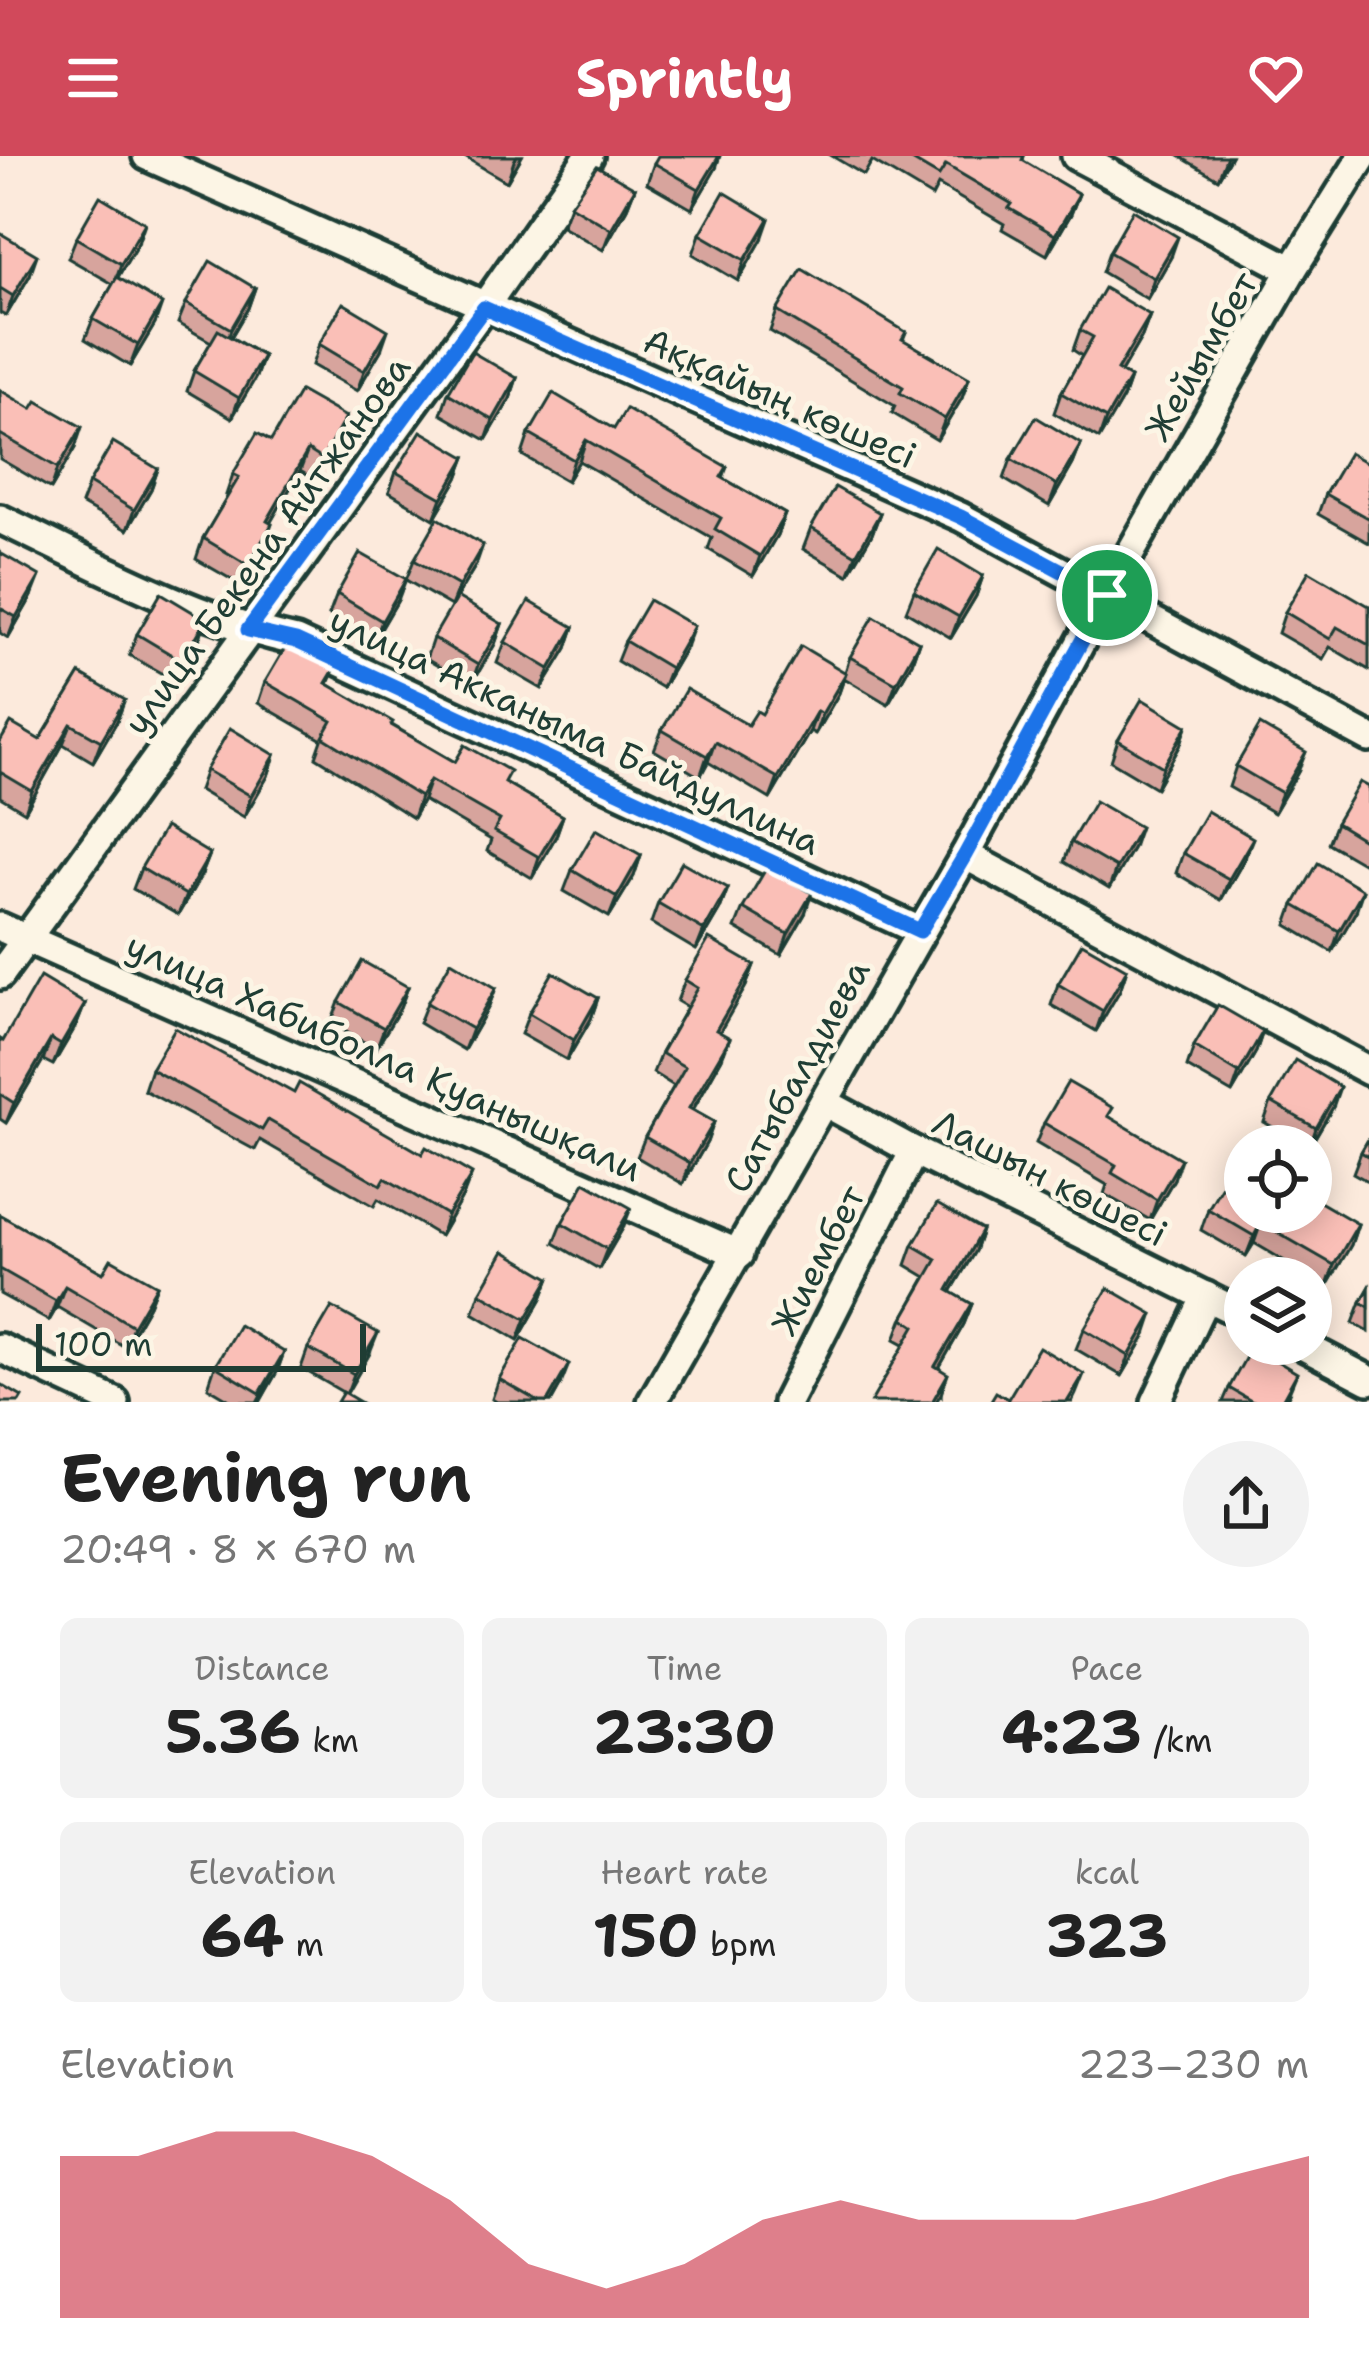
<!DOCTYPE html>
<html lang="en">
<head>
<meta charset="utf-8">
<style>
  body { margin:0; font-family:"Shantell Sans",sans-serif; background:#f2f2f2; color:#222; height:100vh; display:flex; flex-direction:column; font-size:45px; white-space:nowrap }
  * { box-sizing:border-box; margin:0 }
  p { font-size:39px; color:#767676 }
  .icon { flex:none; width:66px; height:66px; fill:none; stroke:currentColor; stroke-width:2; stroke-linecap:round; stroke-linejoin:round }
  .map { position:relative; height:1246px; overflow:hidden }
  .side { display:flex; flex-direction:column; background:#fff; flex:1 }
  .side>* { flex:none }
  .buttons { position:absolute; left:1224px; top:969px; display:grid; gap:24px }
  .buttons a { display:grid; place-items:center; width:108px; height:108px; border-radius:50%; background:#fff; box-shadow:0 6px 30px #0003; font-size:60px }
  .scale { position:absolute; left:36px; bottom:30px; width:330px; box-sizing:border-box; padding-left:12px; border:6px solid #1f3d34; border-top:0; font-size:33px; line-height:42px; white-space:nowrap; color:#1f3d34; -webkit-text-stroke:9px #fcf5e5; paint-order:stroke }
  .pin { position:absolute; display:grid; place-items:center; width:102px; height:102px; color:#fff; margin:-51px; border:6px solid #fff; border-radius:50%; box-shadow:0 3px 12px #0007 }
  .round { display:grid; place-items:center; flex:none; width:126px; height:126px; border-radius:63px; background:#f2f2f2 }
  .head { display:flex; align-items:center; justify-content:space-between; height:204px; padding:0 60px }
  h1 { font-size:66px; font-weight:700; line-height:90px }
  .figures { display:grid; grid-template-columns:repeat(3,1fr); gap:18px; height:204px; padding:12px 60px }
  .figures div { display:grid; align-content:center; border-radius:18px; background:#f2f2f2; text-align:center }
  .figures b { font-size:60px; font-weight:700 }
  .figures small { font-size:33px; font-weight:400 }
  .figures p { font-size:33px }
  .chart { height:336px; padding:24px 60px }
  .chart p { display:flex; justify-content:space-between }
  .chart svg { width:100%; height:216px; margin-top:12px; fill:#d1495b; opacity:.7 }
  header { display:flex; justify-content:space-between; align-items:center; height:156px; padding:0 60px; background:#d1495b; color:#fff; font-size:54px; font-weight:700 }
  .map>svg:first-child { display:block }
</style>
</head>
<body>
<header><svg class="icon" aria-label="menu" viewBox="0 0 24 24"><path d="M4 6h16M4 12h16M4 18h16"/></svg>Sprintly<svg class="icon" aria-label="heart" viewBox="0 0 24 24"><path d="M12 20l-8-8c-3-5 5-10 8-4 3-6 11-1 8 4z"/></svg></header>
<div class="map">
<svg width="1369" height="1246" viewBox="0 0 1369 1246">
  <rect width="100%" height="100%" fill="#fceadc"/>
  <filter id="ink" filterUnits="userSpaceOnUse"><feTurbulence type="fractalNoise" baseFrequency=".00833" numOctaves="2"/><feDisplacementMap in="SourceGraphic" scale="24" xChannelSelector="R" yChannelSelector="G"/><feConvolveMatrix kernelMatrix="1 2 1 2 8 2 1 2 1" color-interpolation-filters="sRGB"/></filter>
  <g filter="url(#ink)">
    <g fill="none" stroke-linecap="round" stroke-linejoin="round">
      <defs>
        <g id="minor">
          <polyline points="147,0 961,361 1369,582"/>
          <polyline points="1076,0 1292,114"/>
          <path d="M0 363C97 409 191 462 296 485L920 775"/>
          <polyline points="965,699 1369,915"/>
          <polyline points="0,771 739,1098"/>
          <polyline points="0,819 484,151 589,0"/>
          <polyline points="824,946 914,995 1245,1160"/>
          <polyline points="1300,1188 1369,1224"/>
          <polyline points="0,1192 115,1246"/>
          <polyline points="652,1246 965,699 1107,438 1292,114 1363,0"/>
          <polyline points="787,1246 914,995"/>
          <polyline points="1156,1246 1206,1140"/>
        </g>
      </defs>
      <use href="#minor" stroke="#1f3d34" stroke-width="36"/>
      <use href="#minor" stroke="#fcf5e5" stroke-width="27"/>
    </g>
    <g fill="#d7a49d" stroke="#1f3d34" stroke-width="3">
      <polygon points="463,0 522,0 507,26"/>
      <polygon points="832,0 1024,0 1023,5 1079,38 1071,58 1047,99 1002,73 1004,68 938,29 932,41 872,5 864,19"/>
      <polygon points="1179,0 1231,0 1218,23"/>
      <polygon points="654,7 716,12 692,53 647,27"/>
      <polygon points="635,32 627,52 603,94 562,70 570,49"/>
      <polygon points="0,77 30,119 6,160 0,157"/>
      <polygon points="700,78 762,83 738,125 693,98"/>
      <polygon points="76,82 138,87 117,122 155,168 130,210 85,183 93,163 113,128 68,102"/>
      <polygon points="1109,96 1171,101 1147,143 1102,116"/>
      <polygon points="255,132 248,152 231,181 263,200 256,221 232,262 187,235 194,215 211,186 178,167 186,147"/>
      <polygon points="777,155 906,176 903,184 969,222 962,242 937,284 892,257 895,250 770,175"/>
      <polygon points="1150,159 1142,180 1121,216 1130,222 1123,242 1099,283 1054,257 1061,237 1082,200 1073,194 1080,174"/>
      <polygon points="319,188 381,194 357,235 312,209"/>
      <polygon points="517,222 510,243 486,284 441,258 448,237"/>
      <polygon points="0,234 75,292 51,333 0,303"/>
      <polygon points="346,261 338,282 314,323 300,315 270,367 265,388 241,429 196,403 203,382 228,340 226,339 233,318 271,285"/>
      <polygon points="614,273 727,311 723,322 785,358 777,379 753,420 708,393 712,382 579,305 567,325 522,299 529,278"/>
      <polygon points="1081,288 1073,308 1049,350 1004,323 1011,303"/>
      <polygon points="466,301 458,322 434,363 389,336 396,316"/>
      <polygon points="1369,308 1369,387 1318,358 1325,338"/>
      <polygon points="158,313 151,333 127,374 81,348 89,327"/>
      <polygon points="880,357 872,378 848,419 803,393 811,372"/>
      <polygon points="0,397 32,440 8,482 0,477"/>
      <polygon points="414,404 476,409 451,450 406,424"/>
      <polygon points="983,420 976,440 951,482 906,455 914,435"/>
      <polygon points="337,438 398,444 374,485 329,459"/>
      <polygon points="1369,450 1369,514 1330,491 1323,503 1278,477 1285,456"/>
      <polygon points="206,464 199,484 175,525 129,499 137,478"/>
      <polygon points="502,468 495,488 471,529 426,503 433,482"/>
      <polygon points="574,471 567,492 542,533 497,507 505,486"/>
      <polygon points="625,485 686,491 662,532 617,505"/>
      <polygon points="919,486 912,506 888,548 844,522 839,537 815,578 810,575 770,643 708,606 700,621 654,594 662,574 748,569 762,558 845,516 850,501"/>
      <polygon points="335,512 328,528 392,569 455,606 506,627 563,660 556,680 532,722 487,695 491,684 423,644 413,662 316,601 322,584 258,547 265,526"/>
      <polygon points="80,518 117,565 93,606 63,588 25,656 0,641 0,586 40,584"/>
      <polygon points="1187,570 1180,590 1156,632 1111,605 1118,584"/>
      <polygon points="275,599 268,620 244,661 199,634 206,614"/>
      <polygon points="1236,610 1298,616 1274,657 1229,631"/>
      <polygon points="1369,631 1369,711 1328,687 1336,667"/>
      <polygon points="1071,686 1133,691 1109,733 1064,706"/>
      <polygon points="1183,697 1245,702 1221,744 1176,717"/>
      <polygon points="210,698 202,718 178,759 133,733 141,712"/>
      <polygon points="641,699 634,720 609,761 564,735 572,714"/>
      <polygon points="728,732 720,753 696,794 651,767 658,747"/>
      <polygon points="1294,749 1356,755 1332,796 1287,769"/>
      <polygon points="743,752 805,758 781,799 735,772"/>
      <polygon points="754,809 746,830 719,876 722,902 693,954 714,966 707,986 683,1028 637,1001 645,981 674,930 653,917 661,897 687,851 677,845 685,824"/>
      <polygon points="1127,813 1120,834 1096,875 1051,849 1058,828"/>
      <polygon points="408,831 400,852 376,893 331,867 339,846"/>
      <polygon points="496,832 488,852 464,894 419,867 427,847"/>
      <polygon points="598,842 591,863 567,904 521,878 529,857"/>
      <polygon points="85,848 77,868 53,909 43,904 6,967 0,963 0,883 3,885"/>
      <polygon points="1263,875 1256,896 1232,937 1187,911 1194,890"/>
      <polygon points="151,913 464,1038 440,1080 378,1043 374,1050 260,984 255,994 144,934"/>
      <polygon points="1271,946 1333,951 1310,990 1305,990 1264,966"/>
      <polygon points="1110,961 1174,1023 1150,1064 1104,1038 1107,1029 1036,987 1044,967"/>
      <polygon points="1369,982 1369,1026 1353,1017 1361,996"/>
      <polygon points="1208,1053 1245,1056 1358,1068 1351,1089 1327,1130 1254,1087 1246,1100 1201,1074"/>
      <polygon points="0,1059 103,1117 157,1129 149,1149 125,1191 57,1151 49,1165 0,1138"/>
      <polygon points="562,1067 623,1072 599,1113 554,1087"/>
      <polygon points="982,1074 975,1095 951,1136 972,1148 964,1168 939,1212 941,1238 904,1188 895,1183 903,1162 926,1121 906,1109 913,1089"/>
      <polygon points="550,1122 542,1142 518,1184 473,1157 480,1137"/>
      <polygon points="1369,1132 1369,1176 1353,1167 1361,1146"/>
      <polygon points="1084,1173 1146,1179 1122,1220 1076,1193"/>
      <polygon points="308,1192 370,1197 346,1238 301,1212"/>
      <polygon points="284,1196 277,1216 260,1246 233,1246 208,1231 215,1210"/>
      <polygon points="499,1223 561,1228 551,1246 497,1246 492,1243"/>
      <polygon points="1229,1232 1290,1237 1285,1246 1223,1246"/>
    </g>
    <g fill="#af8680" stroke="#1f3d34" stroke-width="3">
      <polygon points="517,0 522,0 507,26 514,5"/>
      <polygon points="719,0 720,0 716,12 692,53 699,33"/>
      <polygon points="1227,0 1231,0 1218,23"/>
      <polygon points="635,32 627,52 603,94 611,73"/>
      <polygon points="1079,38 1071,58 1047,99 1055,79"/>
      <polygon points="769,63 762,83 738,125 745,104"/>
      <polygon points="145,67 138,87 114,128 121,108"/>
      <polygon points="1178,81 1171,101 1147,143 1154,122"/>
      <polygon points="37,99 30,119 6,160 13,140"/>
      <polygon points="255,132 248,152 224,193 231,173"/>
      <polygon points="162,148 155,168 130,210 138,189"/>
      <polygon points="1150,159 1142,180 1110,235 1117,214"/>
      <polygon points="388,174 381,194 357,235 364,215"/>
      <polygon points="263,200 256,221 232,262 239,242"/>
      <polygon points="517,222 510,243 486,284 493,264"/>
      <polygon points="969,222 962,242 937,284 945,263"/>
      <polygon points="1130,222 1123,242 1099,283 1106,263"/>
      <polygon points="346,261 338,282 314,323 322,303"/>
      <polygon points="82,271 75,292 51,333 58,312"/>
      <polygon points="586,284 579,305 567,325 574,304"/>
      <polygon points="1081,288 1073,308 1049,350 1057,329"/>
      <polygon points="308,294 300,315 260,385 267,365"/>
      <polygon points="466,301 458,322 434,363 442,342"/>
      <polygon points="158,313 151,333 127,374 134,354"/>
      <polygon points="880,357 872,378 848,419 856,399"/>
      <polygon points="785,358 777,379 753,420 760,400"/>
      <polygon points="272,368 265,388 241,429 248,409"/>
      <polygon points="483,389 476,409 451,450 459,430"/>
      <polygon points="40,420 32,440 8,482 16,461"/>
      <polygon points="983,420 976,440 951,482 959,461"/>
      <polygon points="406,423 398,444 374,485 382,465"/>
      <polygon points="206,464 199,484 175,525 182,505"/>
      <polygon points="502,468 495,488 471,529 478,509"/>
      <polygon points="694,470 686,491 662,532 670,512"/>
      <polygon points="574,471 567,492 542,533 550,513"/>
      <polygon points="919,486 912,506 888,548 896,527"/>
      <polygon points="846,517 839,537 815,578 822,558"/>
      <polygon points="125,544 117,565 93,606 101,585"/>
      <polygon points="817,555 810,575 770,643 778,622"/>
      <polygon points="71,568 63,588 25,656 32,635"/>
      <polygon points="1187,570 1180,590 1156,632 1163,611"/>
      <polygon points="715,586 708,606 700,621 707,600"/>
      <polygon points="1306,596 1298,616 1274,657 1282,637"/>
      <polygon points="275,599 268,620 244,661 251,640"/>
      <polygon points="430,624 423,644 413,662 420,641"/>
      <polygon points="563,660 556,680 532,722 539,701"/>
      <polygon points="1140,671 1133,691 1109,733 1116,712"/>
      <polygon points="1253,682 1245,702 1221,744 1229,723"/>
      <polygon points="210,698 202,718 178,759 186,739"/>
      <polygon points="641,699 634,720 609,761 617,741"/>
      <polygon points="728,732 720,753 696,794 704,774"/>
      <polygon points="1363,734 1356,755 1332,796 1339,775"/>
      <polygon points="812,737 805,758 781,799 788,778"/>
      <polygon points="754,809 746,830 709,895 716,874"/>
      <polygon points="1127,813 1120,834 1096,875 1103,855"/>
      <polygon points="408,831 400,852 376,893 384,872"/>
      <polygon points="496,832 488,852 464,894 472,873"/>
      <polygon points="598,842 591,863 567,904 574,884"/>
      <polygon points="85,848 77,868 53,909 61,889"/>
      <polygon points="1263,875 1256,896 1232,937 1239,917"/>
      <polygon points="730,882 722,902 682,972 689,952"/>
      <polygon points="51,883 43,904 6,967 14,947"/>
      <polygon points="1340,931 1333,951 1310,990 1316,972"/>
      <polygon points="714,966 707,986 683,1028 690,1007"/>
      <polygon points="1181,1003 1174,1023 1150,1064 1157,1044"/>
      <polygon points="472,1018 464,1038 440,1080 447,1059"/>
      <polygon points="631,1052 623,1072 599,1113 607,1093"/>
      <polygon points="1261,1067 1254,1087 1246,1100 1254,1080"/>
      <polygon points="1358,1068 1351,1089 1327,1130 1334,1109"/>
      <polygon points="982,1074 975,1095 940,1154 948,1134"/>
      <polygon points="550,1122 542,1142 518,1184 526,1163"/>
      <polygon points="157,1129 149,1149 125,1191 133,1170"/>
      <polygon points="65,1130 57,1151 49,1165 56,1145"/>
      <polygon points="972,1148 964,1168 928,1231 935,1210"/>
      <polygon points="1153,1158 1146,1179 1122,1220 1129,1200"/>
      <polygon points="378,1177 370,1197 346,1239 354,1218"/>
      <polygon points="284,1196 277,1216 260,1246 257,1246"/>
      <polygon points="569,1208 561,1228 551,1246 547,1246"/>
      <polygon points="1297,1217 1285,1246 1281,1246"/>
      <polygon points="948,1218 941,1238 936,1246 932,1246"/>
      <polygon points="1084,1218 1076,1238 1072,1246 1067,1246"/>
    </g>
    <g fill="#fabfb7" stroke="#1f3d34" stroke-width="3">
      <polygon points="658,0 719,0 699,33 654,7"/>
      <polygon points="905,0 1024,0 1022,4 1079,38 1055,79 1009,52 1012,48 946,9 939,20"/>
      <polygon points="597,10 635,32 611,73 570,49"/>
      <polygon points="724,36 769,63 745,104 700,78"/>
      <polygon points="100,40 145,67 121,108 76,82"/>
      <polygon points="1133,54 1178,81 1154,122 1109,96"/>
      <polygon points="0,77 37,99 13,140 0,132"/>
      <polygon points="210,105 255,132 231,173 186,147"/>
      <polygon points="802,113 906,176 902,183 969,222 945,263 900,237 903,231 777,155"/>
      <polygon points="117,121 162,148 138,189 93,163"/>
      <polygon points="1104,132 1150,159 1117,214 1130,222 1106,263 1061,237 1093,181 1080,174"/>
      <polygon points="343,147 388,174 364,215 319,188"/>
      <polygon points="218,174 263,200 239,242 194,215"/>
      <polygon points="472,196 517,222 493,264 448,237"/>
      <polygon points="0,234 32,253 37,245 82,271 58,312 0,278"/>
      <polygon points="300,235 346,261 322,303 308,294 267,365 272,368 248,409 203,382 239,321 233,318 257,277 271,285"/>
      <polygon points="553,237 614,273 626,253 727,311 721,321 785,358 760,400 715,373 721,362 586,284 574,304 529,278"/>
      <polygon points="1036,261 1081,288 1057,329 1011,303"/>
      <polygon points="421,275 466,301 442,342 396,316"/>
      <polygon points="113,286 158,313 134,354 89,327"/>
      <polygon points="1349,297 1369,308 1369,363 1325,338"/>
      <polygon points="835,331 880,357 856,399 811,372"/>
      <polygon points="438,362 483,389 459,430 414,404"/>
      <polygon points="938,393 983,420 959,461 914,435"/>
      <polygon points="0,397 40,420 16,461 0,452"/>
      <polygon points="360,397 406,423 382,465 337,438"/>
      <polygon points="1309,415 1369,450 1369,489 1337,471 1330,483 1285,456"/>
      <polygon points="161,437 206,464 182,505 137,478"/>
      <polygon points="457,441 502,468 478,509 433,482"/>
      <polygon points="649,444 694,470 670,512 625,485"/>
      <polygon points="529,445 574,471 550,513 505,486"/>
      <polygon points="874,460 919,486 896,527 850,501"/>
      <polygon points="289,485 335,512 326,527 393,566 391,569 455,606 465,589 510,615 504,626 563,660 539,701 494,675 500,664 430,624 420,641 323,581 332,565 265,526"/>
      <polygon points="801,490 846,517 822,558 817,555 778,622 715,586 707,600 662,574 686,533 748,569 757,555 762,558"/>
      <polygon points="80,518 125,544 101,585 71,568 32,635 0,616 0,586 11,567 40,584"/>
      <polygon points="1142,543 1187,570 1163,611 1118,584"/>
      <polygon points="1260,569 1306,596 1282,637 1236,610"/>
      <polygon points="230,572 275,599 251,640 206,614"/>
      <polygon points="1360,626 1369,631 1369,687 1336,667"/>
      <polygon points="1095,645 1140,671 1116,712 1071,686"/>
      <polygon points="1207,655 1253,682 1229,723 1183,697"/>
      <polygon points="165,671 210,698 186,739 141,712"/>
      <polygon points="596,673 641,699 617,741 572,714"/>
      <polygon points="682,706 728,732 704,774 658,747"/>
      <polygon points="1318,707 1363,734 1339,775 1294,749"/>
      <polygon points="767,711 812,737 788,778 743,752"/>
      <polygon points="709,783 754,809 716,874 730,882 689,952 714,966 690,1007 645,981 685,911 661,897 698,832 685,824"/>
      <polygon points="1082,787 1127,813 1103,855 1058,828"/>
      <polygon points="362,805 408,831 384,872 339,846"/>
      <polygon points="451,805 496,832 472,873 427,847"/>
      <polygon points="553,816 598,842 574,884 529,857"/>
      <polygon points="40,821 85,848 61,889 51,883 14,947 0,938 0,883 3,885"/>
      <polygon points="1218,849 1263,875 1239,917 1194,890"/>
      <polygon points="175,872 294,937 299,927 422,998 426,991 472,1018 447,1059 385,1022 381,1029 268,964 262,974 151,913"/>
      <polygon points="1295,904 1340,931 1316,972 1271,946"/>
      <polygon points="1068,926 1113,952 1108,960 1181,1003 1157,1044 1112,1017 1116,1009 1044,967"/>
      <polygon points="1369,982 1369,1001 1361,996"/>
      <polygon points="1232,1012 1245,1020 1245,1056 1311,1056 1311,1045 1313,1042 1358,1068 1334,1109 1261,1067 1254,1080 1208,1053"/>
      <polygon points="585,1026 631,1052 607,1093 562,1067"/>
      <polygon points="937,1048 982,1074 948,1134 972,1148 935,1210 948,1218 932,1246 871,1246 915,1170 903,1162 937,1103 913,1089"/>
      <polygon points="0,1059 103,1117 111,1103 157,1129 133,1170 65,1130 56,1145 0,1113"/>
      <polygon points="504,1095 550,1122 526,1163 480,1137"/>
      <polygon points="1108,1132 1153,1158 1129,1200 1084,1173"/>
      <polygon points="1369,1132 1369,1151 1361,1146"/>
      <polygon points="332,1151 378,1177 354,1218 308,1192"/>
      <polygon points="239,1169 284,1196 260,1237 215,1210"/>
      <polygon points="523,1182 569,1208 547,1246 539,1246 499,1223"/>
      <polygon points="1252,1190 1297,1217 1281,1246 1253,1246 1229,1232"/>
      <polygon points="1039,1191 1084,1218 1067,1246 990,1246 996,1236 1008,1243"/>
      <polygon points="0,1228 22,1241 19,1246 0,1246"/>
      <polygon points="343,1236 360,1246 337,1246"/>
    </g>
  </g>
  <g fill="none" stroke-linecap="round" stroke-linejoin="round" filter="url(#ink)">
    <defs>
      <polygon id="route" points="484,152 961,361 1107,439 965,699 920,775 296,485 248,474"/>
    </defs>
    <use href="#route" stroke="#fff" stroke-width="24"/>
    <use href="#route" stroke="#1a73e8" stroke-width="15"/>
  </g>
  <g text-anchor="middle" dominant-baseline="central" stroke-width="10" stroke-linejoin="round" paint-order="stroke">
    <g font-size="36" fill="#1f3d34" stroke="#fcf5e5">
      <text transform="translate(1201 200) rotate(-60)">Жейымбет</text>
      <text transform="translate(780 242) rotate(24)">Аққайың көшесі</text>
      <text transform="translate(267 389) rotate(-54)">улица Бекена Айтжанова</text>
      <text transform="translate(575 575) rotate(25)">улица Акканыма Байдуллина</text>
      <text transform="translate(384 901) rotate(24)">улица Хабиболла Қуанышқали</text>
      <text transform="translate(797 920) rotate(-61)">Сатыбалдиева</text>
      <text transform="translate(1050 1022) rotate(27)">Лашын көшесі</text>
      <text transform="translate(818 1104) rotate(-63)">Жиембет</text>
    </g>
  </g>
</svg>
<div class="buttons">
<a><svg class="icon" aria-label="locate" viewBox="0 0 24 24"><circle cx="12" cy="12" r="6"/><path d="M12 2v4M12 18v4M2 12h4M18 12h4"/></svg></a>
<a><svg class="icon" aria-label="layers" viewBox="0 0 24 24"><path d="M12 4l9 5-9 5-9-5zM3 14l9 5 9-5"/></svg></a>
</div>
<div class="scale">100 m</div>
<div class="pin" style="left:1107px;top:439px;background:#1e9e55"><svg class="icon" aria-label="arrive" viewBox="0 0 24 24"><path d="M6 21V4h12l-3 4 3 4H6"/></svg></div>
</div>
<section class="side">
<div class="head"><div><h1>Evening run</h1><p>20:49 · 8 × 670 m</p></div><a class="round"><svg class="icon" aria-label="share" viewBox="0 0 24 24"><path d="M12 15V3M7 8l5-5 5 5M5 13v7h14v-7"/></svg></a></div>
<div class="figures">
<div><p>Distance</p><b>5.36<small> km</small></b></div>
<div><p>Time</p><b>23:30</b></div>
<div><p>Pace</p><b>4:23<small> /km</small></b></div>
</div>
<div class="figures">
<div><p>Elevation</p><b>64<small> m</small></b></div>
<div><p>Heart rate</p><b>150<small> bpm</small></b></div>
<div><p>kcal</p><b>323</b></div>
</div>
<div class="chart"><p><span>Elevation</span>223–230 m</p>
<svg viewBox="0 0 160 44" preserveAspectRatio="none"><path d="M0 44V11L10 11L20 6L30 6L40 11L50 20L60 33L70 38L80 33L90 24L100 20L110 24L120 24L130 24L140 20L150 15L160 11V44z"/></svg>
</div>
</section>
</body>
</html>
